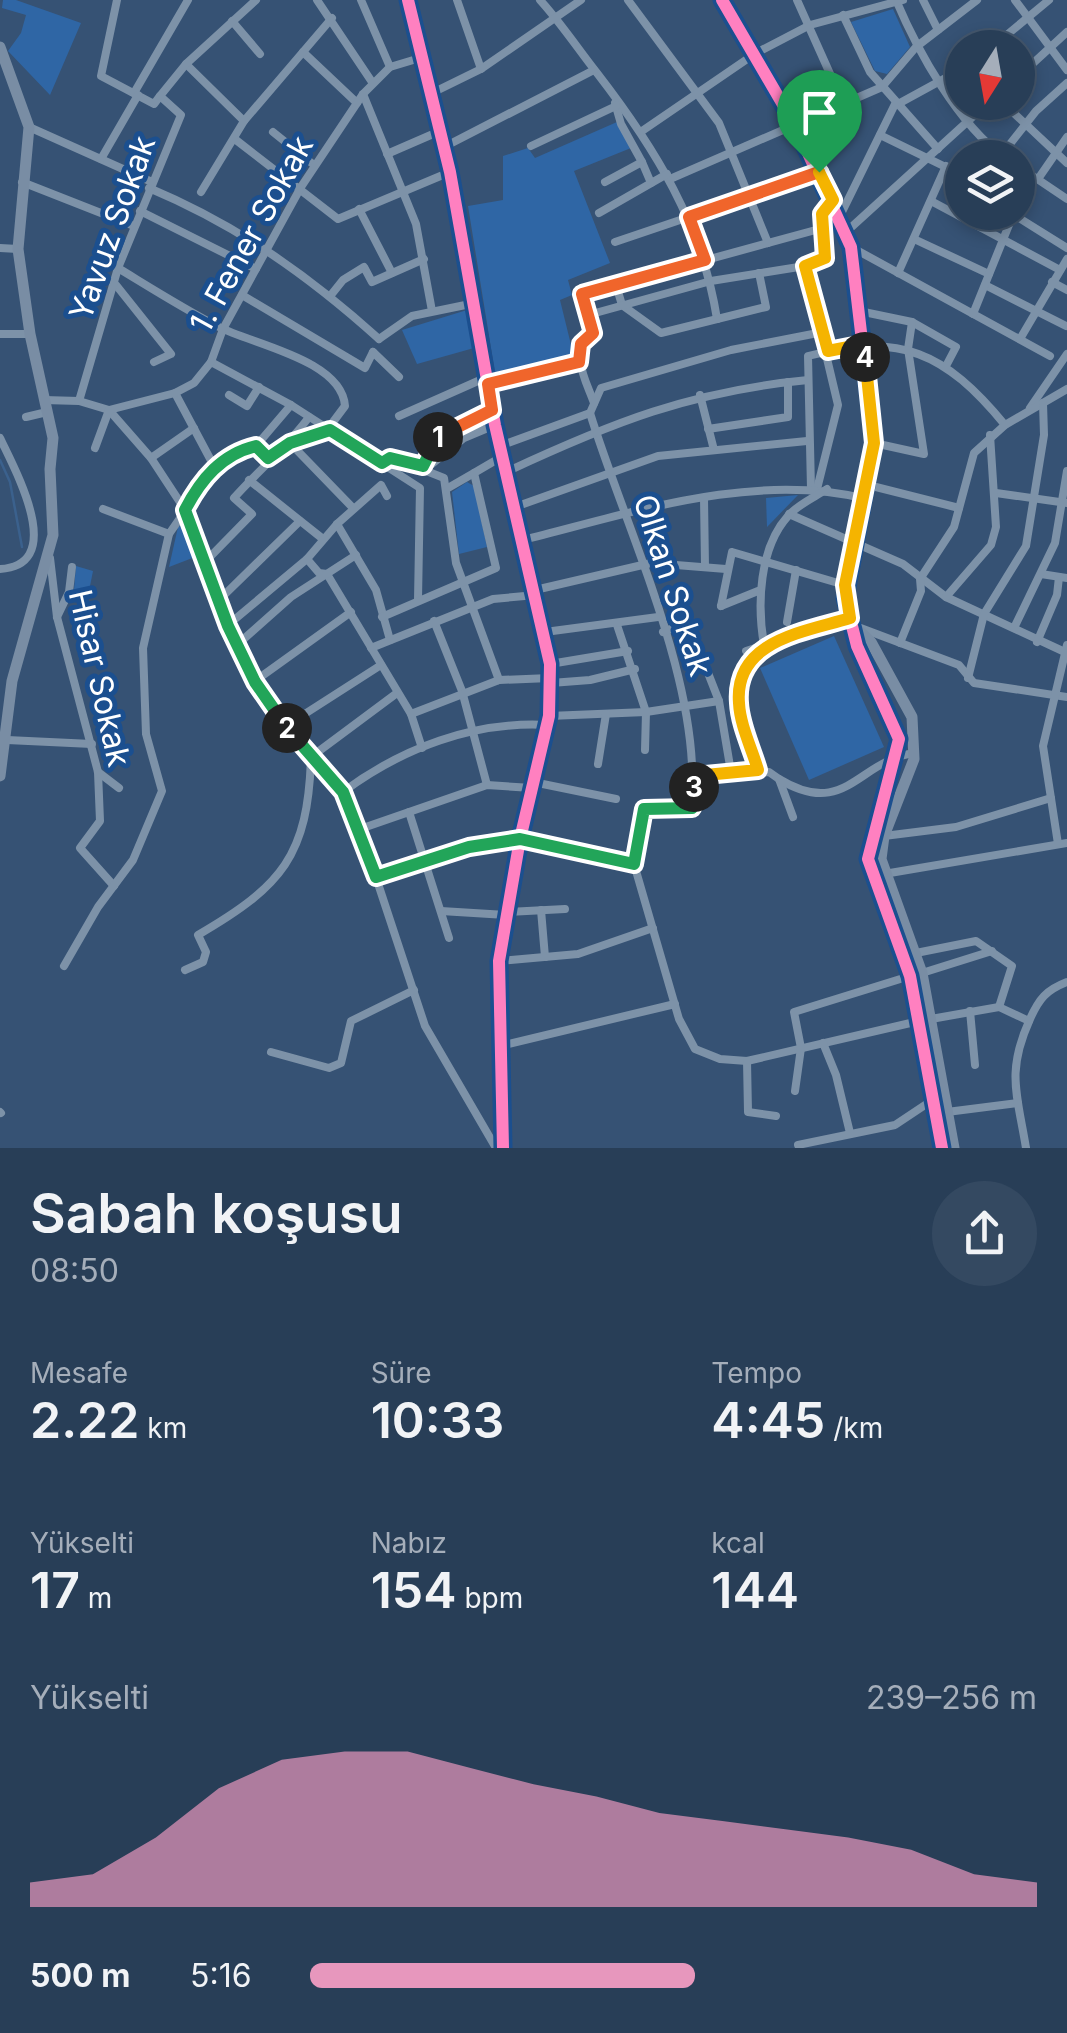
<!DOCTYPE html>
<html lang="tr">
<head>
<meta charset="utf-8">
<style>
  body { margin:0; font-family:Inter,sans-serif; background:#344961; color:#f1f3f6; height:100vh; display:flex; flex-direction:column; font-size:38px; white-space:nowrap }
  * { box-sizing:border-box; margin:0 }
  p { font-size:32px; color:#a5aeba }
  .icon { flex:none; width:55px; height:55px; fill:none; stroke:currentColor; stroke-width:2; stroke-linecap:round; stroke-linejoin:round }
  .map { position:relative; height:1148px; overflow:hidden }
  .panel { display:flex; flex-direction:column; background:#283e57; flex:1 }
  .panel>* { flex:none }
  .needle { width:65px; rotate:191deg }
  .controls { position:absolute; left:945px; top:30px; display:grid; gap:20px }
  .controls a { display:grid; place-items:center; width:90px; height:90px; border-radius:50%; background:#283e57; box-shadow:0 5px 15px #0003,0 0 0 2px #44576d; font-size:50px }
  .pin { position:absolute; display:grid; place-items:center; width:85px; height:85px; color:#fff; margin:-102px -42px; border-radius:50% 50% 50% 0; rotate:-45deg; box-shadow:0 0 10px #0007 }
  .pin .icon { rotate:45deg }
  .km { position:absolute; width:50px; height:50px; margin:-25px; border-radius:50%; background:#222; color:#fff; font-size:28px; line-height:50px; text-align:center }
  .round { display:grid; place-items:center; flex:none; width:105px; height:105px; border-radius:52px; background:#344961 }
  .headline { display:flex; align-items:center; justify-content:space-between; height:170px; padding:0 30px }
  h1 { font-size:55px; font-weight:600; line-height:75px }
  .stats { display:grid; grid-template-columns:repeat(3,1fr); gap:15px; height:170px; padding:10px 30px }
  .stats div { display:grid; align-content:center }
  .stats b { font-size:50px; font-weight:600 }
  .stats small { font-size:28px; font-weight:400 }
  .stats p { font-size:28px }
  .chart { height:280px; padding:20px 30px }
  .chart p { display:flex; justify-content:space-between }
  .chart svg { width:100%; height:180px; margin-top:10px; fill:#e797bd; opacity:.7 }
  ul { padding:0 30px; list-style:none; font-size:32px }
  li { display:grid; grid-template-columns:160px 120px 1fr; align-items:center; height:75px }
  li i { height:25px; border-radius:12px; background:#e797bd }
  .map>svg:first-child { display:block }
</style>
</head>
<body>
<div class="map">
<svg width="1067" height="1148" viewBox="0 0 1067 1148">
  <rect width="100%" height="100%" fill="#365274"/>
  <g fill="#2f66a5">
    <polygon points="3,0 16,0 81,23 50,95 8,51 21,33 26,15 2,8"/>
    <polygon points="893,9 910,47 887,74 875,71 851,22"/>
    <polygon points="617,122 631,148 574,171 610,263 568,280 572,295 560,300 574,357 496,379 468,206 503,200 503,156 528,148 535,158"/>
    <polygon points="467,310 474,348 417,364 402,330"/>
    <polygon points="467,482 474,486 487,547 459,554 452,492"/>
    <polygon points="798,495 767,527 766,498"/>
    <polygon points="183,525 195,557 169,567 178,527"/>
    <polygon points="76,566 93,571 87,601 73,602"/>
    <polygon points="834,636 884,747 809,780 760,668"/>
  </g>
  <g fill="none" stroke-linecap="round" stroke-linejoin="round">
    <polyline stroke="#3b618d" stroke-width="2.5" points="0,460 10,482 22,547"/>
    <g stroke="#7d92a8" stroke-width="8">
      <polyline points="117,0 101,76 154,104 160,96"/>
      <polyline points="317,0 372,82"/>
      <polyline points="361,0 390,67"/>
      <polyline points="457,0 481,69"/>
      <path d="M540 0C561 23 578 49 597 73 655 148 702 224 717 319"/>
      <polyline points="628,0 719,123 768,243"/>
      <polyline points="797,0 844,105"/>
      <path d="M896 0C918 52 958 124 1005 158"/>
      <polyline points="923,0 938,30"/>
      <polyline points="1015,0 1067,70"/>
      <polyline points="843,15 870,72 938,149"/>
      <polyline points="232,21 260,54"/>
      <polyline points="991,48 1049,0"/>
      <polyline points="303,52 357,103"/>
      <polyline points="186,64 244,121"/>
      <polyline points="1018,77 1067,32"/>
      <polyline points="134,93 188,0"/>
      <polyline points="363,94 416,224 432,311"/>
      <polyline points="430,94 481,69 581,0"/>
      <polyline points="1002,102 1067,163"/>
      <polyline points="615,103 621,124 642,162"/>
      <polyline points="898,104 962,69"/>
      <polyline points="29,127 152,182"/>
      <polyline points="642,131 756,53 810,25 903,0"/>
      <polyline points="273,132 314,165"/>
      <polyline points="880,135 962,175"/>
      <polyline points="236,140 338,219 450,172"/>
      <polyline points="531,146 616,106"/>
      <polyline points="444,147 594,70"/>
      <polyline points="387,154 440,131"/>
      <polyline points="999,158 1036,111 1067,83"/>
      <polyline points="101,159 138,95"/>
      <polyline points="1018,166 1067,199"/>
      <polyline points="670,179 882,87 916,47 977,0"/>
      <polyline points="1038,179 1067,137"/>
      <polyline points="22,182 134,226"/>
      <polyline points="605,182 642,162 651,183"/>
      <path d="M149 188C237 225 308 275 379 339"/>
      <polyline points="201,192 244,121 332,18"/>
      <polyline points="931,201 1060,270"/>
      <polyline points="359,209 392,273"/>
      <polyline points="140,211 256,269"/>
      <polyline points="599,213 667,174"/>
      <polyline points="1011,213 1067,248"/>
      <polyline points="840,216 896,102"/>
      <polyline points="846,232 989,102"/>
      <polyline points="914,239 989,274"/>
      <polyline points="615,242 819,173"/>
      <polyline points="851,247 1050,356"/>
      <polyline points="0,248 18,249"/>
      <polyline points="805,266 838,405 817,489"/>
      <path d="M118 268C151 288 184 309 219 327 252 344 342 360 345 406L324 434 290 443 353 508"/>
      <polyline points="898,273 946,166"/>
      <polyline points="1052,282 1067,290"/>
      <polyline points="116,285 171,354 154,362"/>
      <polyline points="616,285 622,305 661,333 766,307 759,273"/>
      <polyline points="985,285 1066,326"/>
      <polyline points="242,295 365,368 373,352"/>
      <polyline points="331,295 343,280 364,267 372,282 424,259"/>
      <polyline points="859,311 912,322 956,347 946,366"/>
      <polyline points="973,314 1013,215"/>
      <polyline points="588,315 711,281 805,266 825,258 822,214 832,201"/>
      <polyline points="0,334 30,334"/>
      <polyline points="379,339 412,316 475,303"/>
      <polyline points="1020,339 1067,259"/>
      <polyline points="373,352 399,377"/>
      <polyline points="211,362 291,405 420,488 418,600"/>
      <polyline points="488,384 579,362"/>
      <polyline points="175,393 215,468"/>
      <polyline points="229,395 247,406 259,387"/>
      <polyline points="700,395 714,450"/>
      <polyline points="44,400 79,401 109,410 151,458 191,519 217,602 255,681 343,792 360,829 425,1026 496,1148"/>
      <polyline points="79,401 118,268 181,115 160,96 186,64 256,0"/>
      <path d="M594 403C585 378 569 354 593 333L582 294 823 228"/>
      <polyline points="1030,408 1067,354"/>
      <path d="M590 413C626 530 704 687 691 808L644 809 634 864 679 1019 695 1049 720 1059 747 1061 919 1021"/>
      <polyline points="399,416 487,377"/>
      <polyline points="26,417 47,412"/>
      <polyline points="708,429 788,417 788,382"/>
      <path d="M0 438C15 470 68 565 0 569"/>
      <polyline points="874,443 924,454 908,349 912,322"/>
      <polyline points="256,446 291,405"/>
      <polyline points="500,446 590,413 601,388 731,350 823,332"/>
      <polyline points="95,448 109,410 175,393 194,383 211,362 223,329 301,187 363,94 390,67 420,58"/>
      <polyline points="151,458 194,428"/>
      <polyline points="382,463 391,457 444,478 456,563 499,680"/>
      <polyline points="423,466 436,438 492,410"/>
      <polyline points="427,468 464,438 495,425"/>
      <path d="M506 472C611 423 691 391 808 380"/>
      <polyline points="249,480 323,539"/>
      <polyline points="868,485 959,508"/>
      <polyline points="448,488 474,473"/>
      <path d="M811 489 808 356C900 332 945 352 1005 425"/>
      <polyline points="996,493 1067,503"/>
      <polyline points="704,498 705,567"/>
      <polyline points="515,507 658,456 807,441"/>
      <polyline points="103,509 169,534"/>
      <polyline points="789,514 903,564 946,597 1067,653"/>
      <polyline points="337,524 376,590 390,640"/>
      <path d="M523 540C632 513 754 471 866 499"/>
      <polyline points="50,558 57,617 98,772 100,821 80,848 114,886"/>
      <polyline points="307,559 319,573 327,574 411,714 422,748"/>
      <path d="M204 563 252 514 234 498C259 470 287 447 309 417"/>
      <polyline points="1041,574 1067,578"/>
      <polyline points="535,590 651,563 726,569"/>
      <polyline points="946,597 991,545 996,527 990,435"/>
      <polyline points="217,602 300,521"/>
      <polyline points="721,606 732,552 845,585"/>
      <polyline points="721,606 758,591"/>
      <polyline points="57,617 69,592 72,567"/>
      <polyline points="382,617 496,568 474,473 503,456"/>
      <polyline points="434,621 462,691 487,785"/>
      <polyline points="787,622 796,570"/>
      <polyline points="228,625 307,559 337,524 381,485 387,496"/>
      <polyline points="617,625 646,712 645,750"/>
      <polyline points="858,627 959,665 974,683 1067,697"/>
      <polyline points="1014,628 1055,543 1067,471"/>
      <polyline points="545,632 658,617"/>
      <polyline points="663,632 688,622 719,701 731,772"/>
      <polyline points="1037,642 1057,595 1059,577"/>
      <polyline points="900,643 921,591 920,579 954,527 974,453 1005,425 1067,389"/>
      <polyline points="238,644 291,597 356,555"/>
      <polyline points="371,648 493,599 536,595"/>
      <polyline points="746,651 850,618"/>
      <polyline points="550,664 628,651"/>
      <polyline points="968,678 984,614 1026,546 1044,435 1043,403"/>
      <polyline points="255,681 351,612"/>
      <polyline points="551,683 590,680 635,669"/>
      <polyline points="411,714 499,680 550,678"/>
      <polyline points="549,716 646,712 719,701"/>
      <polyline points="286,726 381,665"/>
      <polyline points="7,740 92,744"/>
      <polyline points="598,764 606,714"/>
      <path d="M759 770C743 719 724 690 764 645 757 605 759 548 788 516 797 505 815 497 827 489"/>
      <polyline points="98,772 119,788"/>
      <polyline points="695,776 769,772 779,779 793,817"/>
      <path d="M779 779C846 820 859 759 915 753"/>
      <polyline points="533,782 616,799"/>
      <path d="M343 792C402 748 474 721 547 725"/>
      <polyline points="409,812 449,938"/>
      <polyline points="360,829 487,785 532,788"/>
      <polyline points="884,836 956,827 1051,798"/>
      <polyline points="1058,844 1043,746 1067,645"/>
      <polyline points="884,874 1067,843"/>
      <polyline points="376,877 469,847 520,839 634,864"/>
      <polyline points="541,910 545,957"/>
      <polyline points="441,911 506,915"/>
      <polyline points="506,912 565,909"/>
      <polyline points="916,953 976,941 1012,966 999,1007"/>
      <polyline points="499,961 578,954 653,928"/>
      <polyline points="64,966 98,907 133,860 162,791 146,734 143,648 169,534 215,468 256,446"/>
      <path d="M185 970 203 962 206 952 198 935C282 886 308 856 311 757L397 693"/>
      <polyline points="922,973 992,951"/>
      <polyline points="970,1011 975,1065"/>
      <polyline points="931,1019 999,1007 1029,1021"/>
      <polyline points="823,1043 836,1075 850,1133"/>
      <polyline points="500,1046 675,1004"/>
      <polyline points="271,1052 329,1068 341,1063 351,1021 414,990"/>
      <polyline points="747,1061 748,1112 776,1116"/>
      <polyline points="795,1091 801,1048 794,1012 910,976"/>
      <polyline points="0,1112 1,1113"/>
      <polyline points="947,1112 1018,1103"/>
      <polyline points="798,1145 895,1125 934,1099"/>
      <path d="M1026 1148C1017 1093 1006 1072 1030 1019 1039 999 1046 990 1067 982"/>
    </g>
    <g stroke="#798da4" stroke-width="11">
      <polyline points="408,0 450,172 495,425 550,664 549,716 520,839 499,961 503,1148"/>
      <polyline points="722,0 796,127 851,247 874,443 845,598 857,646 899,739 868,859 910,976 942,1148"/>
      <polyline points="0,47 29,127 18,249 30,334 53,438 50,469 53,535 12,681 0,776"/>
      <polyline points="854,626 871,642 912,717 914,759 884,836 881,859 922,973 954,1148"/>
    </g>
    <defs>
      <g id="cycleway">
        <polyline points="408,0 450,172 495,425 550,664 549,716 520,839 499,961 503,1148"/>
        <polyline points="722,0 796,127 851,247 874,443 845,598 857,646 899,739 868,859 910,976 942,1148"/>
      </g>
    </defs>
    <use href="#cycleway" stroke="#1b4f8f" stroke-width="19"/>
    <use href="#cycleway" stroke="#ff80c0" stroke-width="12"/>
  </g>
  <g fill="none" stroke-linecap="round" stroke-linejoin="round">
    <defs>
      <polyline id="split-1" points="438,437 492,410 488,384 579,362 581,344 593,333 582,294 705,260 689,217 819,172"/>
      <path id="split-2" d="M287 728 255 682 228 626 185 510C201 479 222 454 256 446L268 458 290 443 330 430 382 463 390 458 423 466 438 437"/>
      <polyline id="split-3" points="287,728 343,792 376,877 469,847 520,839 634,864 644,809 692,808 694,787"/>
      <path id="split-4" d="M694 787 695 776 758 770C752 749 740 725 739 703 734 640 805 632 850 618L845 585 874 443 865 357"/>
      <polyline id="split-5" points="819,172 833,200 822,214 825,258 805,266 828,351 864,344 865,357"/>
    </defs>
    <use href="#split-1" stroke="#fff" stroke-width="20"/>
    <use href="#split-2" stroke="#fff" stroke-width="20"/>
    <use href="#split-3" stroke="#fff" stroke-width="20"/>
    <use href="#split-4" stroke="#fff" stroke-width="20"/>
    <use href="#split-5" stroke="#fff" stroke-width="20"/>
    <use href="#split-1" stroke="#f0652b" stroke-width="12"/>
    <use href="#split-2" stroke="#22a559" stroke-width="12"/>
    <use href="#split-3" stroke="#22a559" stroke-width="12"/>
    <use href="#split-4" stroke="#f5b400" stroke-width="12"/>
    <use href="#split-5" stroke="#f5b400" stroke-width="12"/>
  </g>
  <g text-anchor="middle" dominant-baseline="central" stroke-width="10" stroke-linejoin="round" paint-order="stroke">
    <g font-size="32" fill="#fff" stroke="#1b4f8f">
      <text transform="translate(112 228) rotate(-70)">Yavuz Sokak</text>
      <text transform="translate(251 234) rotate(-61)">1. Fener Sokak</text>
      <text transform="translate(673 585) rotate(72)">Olkan Sokak</text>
      <text transform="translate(100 678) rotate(77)">Hisar Sokak</text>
    </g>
  </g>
</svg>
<div class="controls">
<a><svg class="needle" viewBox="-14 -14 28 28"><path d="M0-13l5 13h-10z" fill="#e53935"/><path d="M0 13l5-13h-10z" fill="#a5aeba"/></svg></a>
<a><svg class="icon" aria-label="layers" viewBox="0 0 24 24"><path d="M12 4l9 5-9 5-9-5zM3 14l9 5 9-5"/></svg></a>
</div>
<div class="pin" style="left:819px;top:172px;background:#1e9e55"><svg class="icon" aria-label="arrive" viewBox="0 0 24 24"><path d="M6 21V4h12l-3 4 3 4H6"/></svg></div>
<b class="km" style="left:438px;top:437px">1</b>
<b class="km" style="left:287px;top:728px">2</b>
<b class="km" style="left:694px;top:787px">3</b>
<b class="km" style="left:865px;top:357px">4</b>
</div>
<section class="panel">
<div class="headline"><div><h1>Sabah koşusu</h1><p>08:50</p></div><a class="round"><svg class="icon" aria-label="share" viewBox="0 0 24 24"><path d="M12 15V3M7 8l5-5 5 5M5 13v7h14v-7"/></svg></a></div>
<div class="stats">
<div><p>Mesafe</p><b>2.22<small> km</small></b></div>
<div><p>Süre</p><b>10:33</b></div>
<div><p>Tempo</p><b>4:45<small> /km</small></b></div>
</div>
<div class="stats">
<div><p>Yükselti</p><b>17<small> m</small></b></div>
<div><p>Nabız</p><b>154<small> bpm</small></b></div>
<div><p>kcal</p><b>144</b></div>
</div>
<div class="chart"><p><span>Yükselti</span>239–256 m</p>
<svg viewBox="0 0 160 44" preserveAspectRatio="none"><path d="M0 44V38L10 36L20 27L30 15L40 8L50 6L60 6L70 10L80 14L90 17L100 21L110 23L120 25L130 27L140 30L150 36L160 38V44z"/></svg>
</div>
<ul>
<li><b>500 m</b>5:16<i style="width:53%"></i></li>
</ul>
</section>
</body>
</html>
